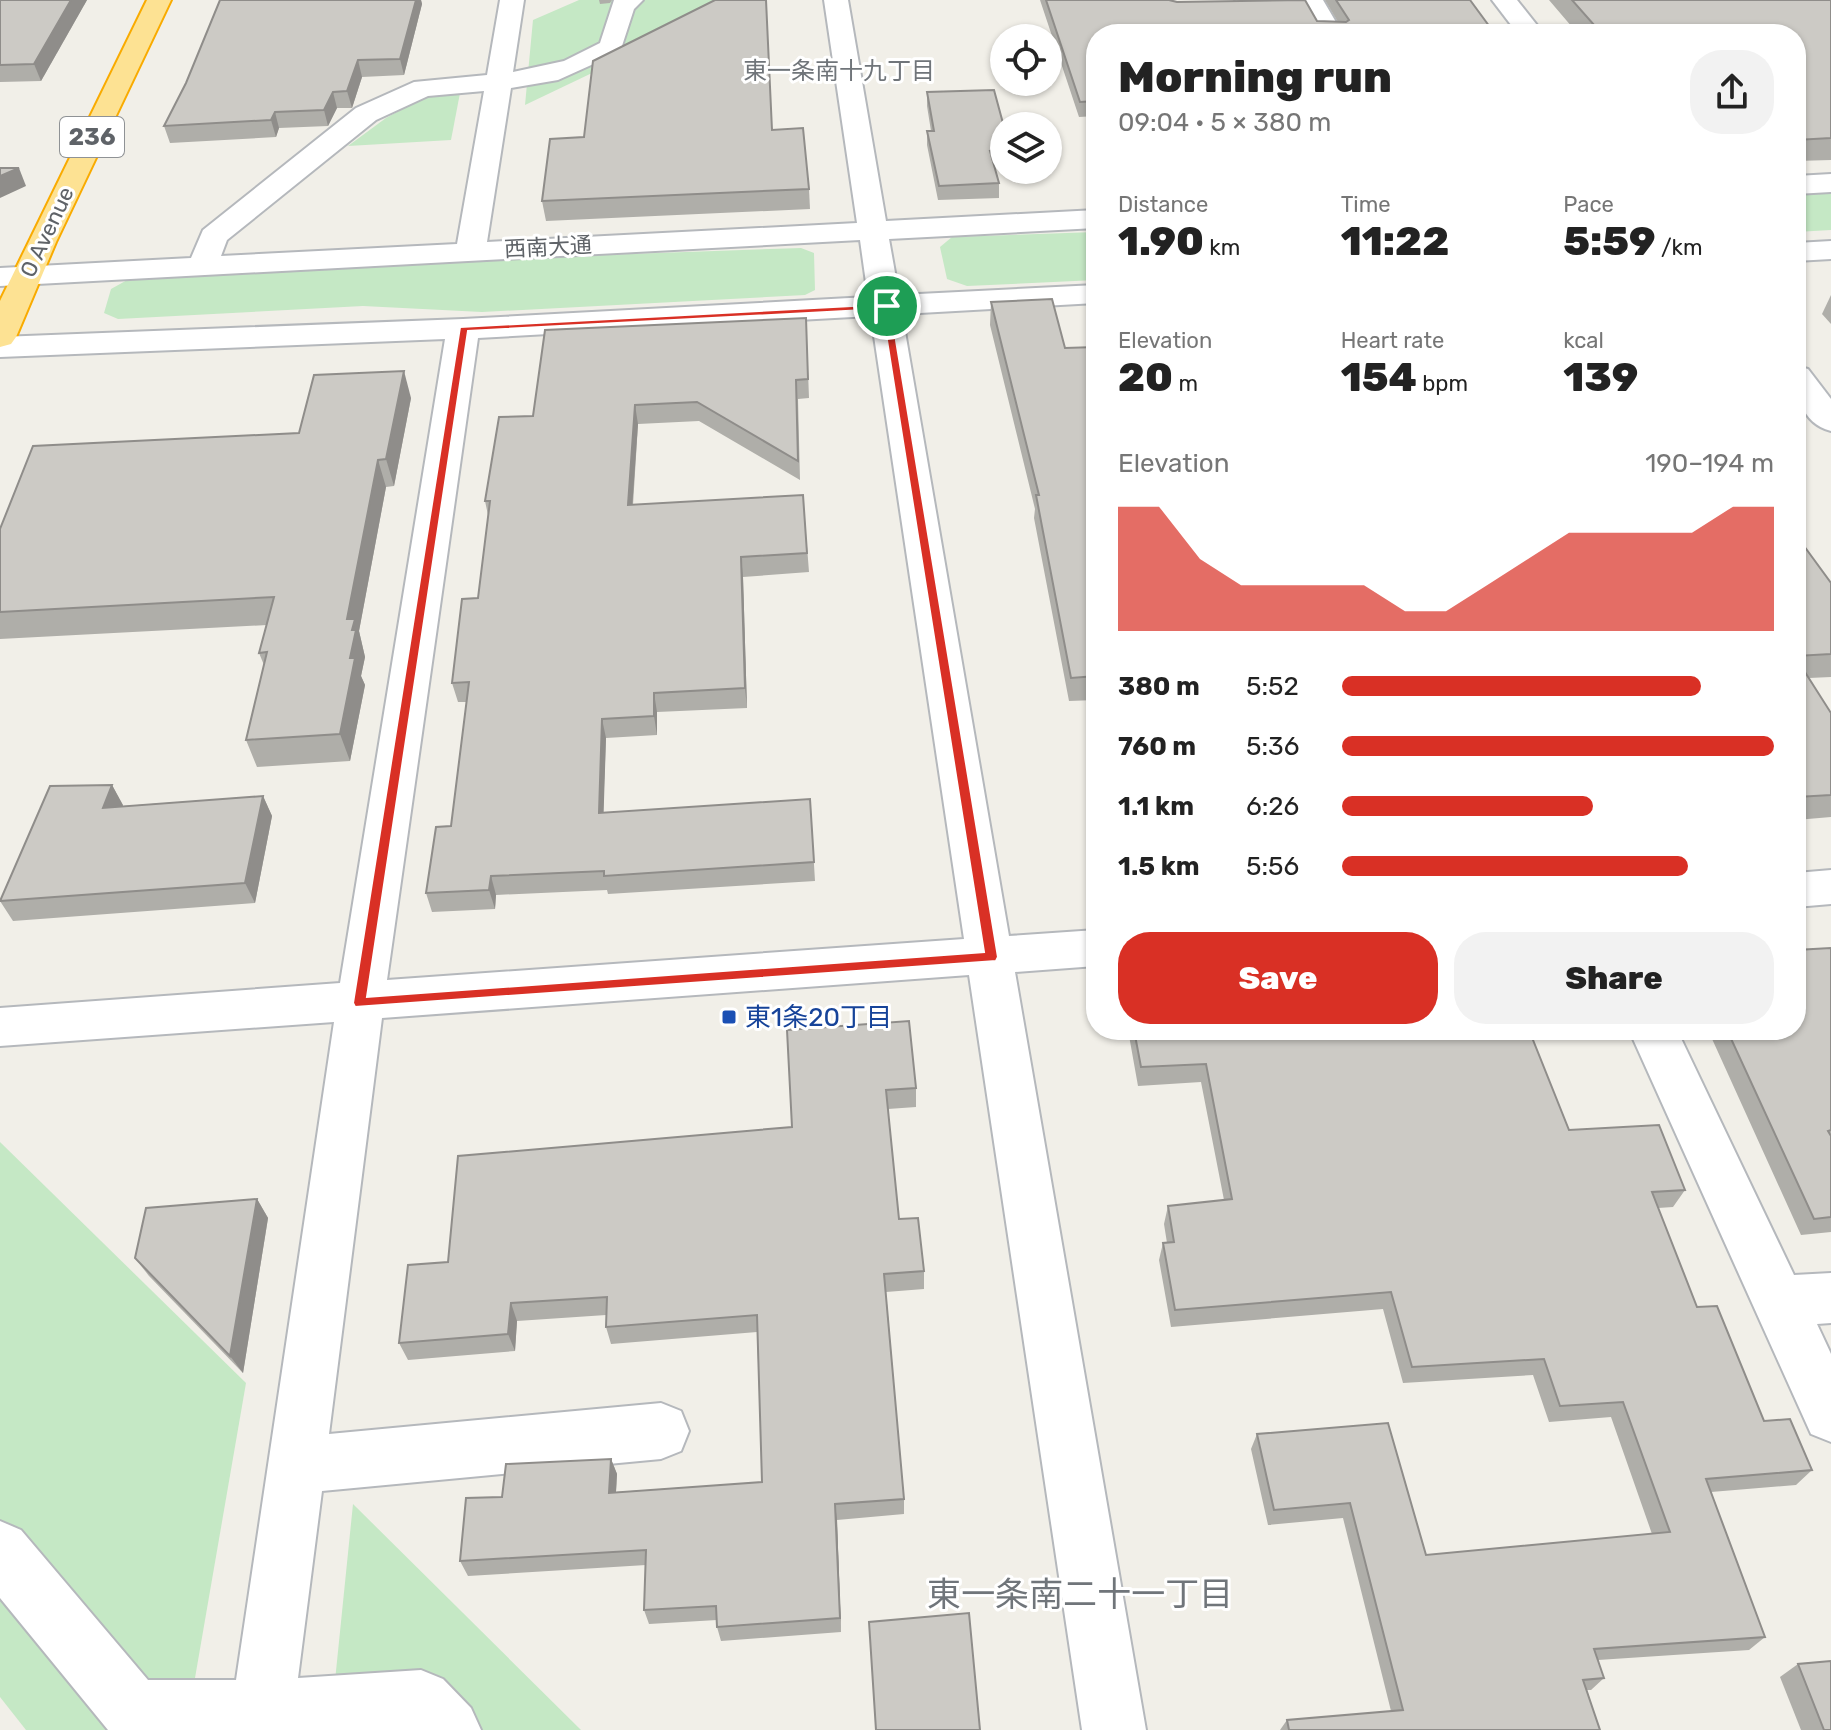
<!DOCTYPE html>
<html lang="en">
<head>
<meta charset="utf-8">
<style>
  body { margin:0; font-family:Rubik,"Noto Sans JP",sans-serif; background:#f2f2f2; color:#222; height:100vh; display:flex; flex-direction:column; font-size:30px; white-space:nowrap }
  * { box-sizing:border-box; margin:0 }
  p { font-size:26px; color:#767676 }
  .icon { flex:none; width:44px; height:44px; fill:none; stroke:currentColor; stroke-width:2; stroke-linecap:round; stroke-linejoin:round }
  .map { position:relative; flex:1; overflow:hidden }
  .side { position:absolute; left:1086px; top:24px; width:720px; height:1016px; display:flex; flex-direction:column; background:#fff; border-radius:32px; box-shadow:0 2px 6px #0004 }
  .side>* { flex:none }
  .controls { position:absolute; left:990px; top:24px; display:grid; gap:16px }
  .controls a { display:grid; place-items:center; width:72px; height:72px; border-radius:50%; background:#fff; box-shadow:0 2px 6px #0004; font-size:40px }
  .pin { position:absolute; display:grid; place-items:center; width:68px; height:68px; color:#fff; margin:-34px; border:4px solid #fff; border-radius:50%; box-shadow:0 2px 8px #0007 }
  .round { display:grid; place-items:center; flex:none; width:84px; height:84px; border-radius:32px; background:#f2f2f2 }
  .summary { display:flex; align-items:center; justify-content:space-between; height:136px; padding:0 32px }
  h1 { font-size:44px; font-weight:800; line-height:60px }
  .metrics { display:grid; grid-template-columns:repeat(3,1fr); gap:12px; height:136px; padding:8px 32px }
  .metrics div { display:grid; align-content:center }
  .metrics b { font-size:40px; font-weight:800 }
  .metrics small { font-size:22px; font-weight:400 }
  .metrics p { font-size:22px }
  .chart { height:224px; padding:16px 32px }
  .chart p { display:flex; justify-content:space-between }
  .chart svg { width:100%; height:144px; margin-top:8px; fill:#d93025; opacity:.7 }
  .primary-button { display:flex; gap:16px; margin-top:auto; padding:16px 32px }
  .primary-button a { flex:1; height:92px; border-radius:32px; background:#d93025; color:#fff; font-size:32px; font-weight:800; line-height:92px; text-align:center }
  .primary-button a+a { background:#f2f2f2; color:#222 }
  ul { padding:0 32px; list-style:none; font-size:26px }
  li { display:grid; grid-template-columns:128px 96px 1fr; align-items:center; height:60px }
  li i { height:20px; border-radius:10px; background:#d93025 }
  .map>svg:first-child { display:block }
</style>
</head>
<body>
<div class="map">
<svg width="1831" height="1730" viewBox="0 0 1831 1730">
  <rect width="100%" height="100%" fill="#f1efe8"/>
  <g fill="#c5e8c5">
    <polygon points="579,0 745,0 525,105 533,20"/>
    <polygon points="460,93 451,140 348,146 386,118 430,94"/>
    <polygon points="1831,193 1831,230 1796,232 1796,195"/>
    <polygon points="1096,232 1096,280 967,286 947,279 940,247 952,237"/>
    <polygon points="801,248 814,253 815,290 805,295 482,312 363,306 118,319 104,313 111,289 129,279 457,260"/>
    <polygon points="0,1142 246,1383 186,1730 26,1730 0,1697"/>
    <polygon points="353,1504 581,1730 330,1730"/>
  </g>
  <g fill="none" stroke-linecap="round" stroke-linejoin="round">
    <defs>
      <g id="minor">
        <path d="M500 0H524L513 72 564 61 600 43 614 0H643L634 9 620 52 558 80 511 88 487 242 857 223 824 0H848L886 221 1096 210V228L889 239 899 295 1096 285V303L902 314 1009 936 1096 930V966L1015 972 1146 1730H1082L969 975 382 1018 329 1434 661 1403 681 1411 689 1431 681 1451 661 1459 322 1491 298 1678 421 1670 443 1679 471 1708 481 1730H108L0 1598V1521L21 1530 148 1680H236L334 1022 0 1046V1008L340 983 445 339 0 357V337L463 319 868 297 860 240 0 286V268L191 258 203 230 356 108 414 82 487 75ZM484 91 457 244 221 256 227 240 376 120 428 96ZM871 316 964 939 387 980 478 338Z"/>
        <polygon points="1236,0 1323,0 1343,34 1317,34 1303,9 1245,11 1236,9 1233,4"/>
        <polygon points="1492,0 1517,0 1544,34 1518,34"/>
        <polygon points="1831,174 1831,192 1796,194 1796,176"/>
        <polygon points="1831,241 1831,259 1796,261 1796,243"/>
        <path d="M1796 366 1808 369 1831 399V431C1800 423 1796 393 1796 366Z"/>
        <polygon points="1831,870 1831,904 1796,907 1796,873"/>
        <polygon points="1629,1030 1677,1030 1794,1275 1831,1273 1831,1323 1817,1324 1831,1354 1831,1442 1811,1434"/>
      </g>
      <polygon id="highway" points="147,0 171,0 56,242 16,337 11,344 0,347 0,301"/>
    </defs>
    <use href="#minor" stroke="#b5b8bc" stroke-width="4"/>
    <use href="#highway" stroke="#f9ab00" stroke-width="4"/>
    <use href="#minor" fill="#fff" fill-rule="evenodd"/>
    <use href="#highway" fill="#fde293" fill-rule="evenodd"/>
  </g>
  <g fill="#afaea9">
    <polygon points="0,0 87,0 41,81 0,82"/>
    <polygon points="220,0 421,0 422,4 404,75 362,77 352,108 337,108 328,126 279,128 276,137 170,143 164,126 186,83"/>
    <polygon points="599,0 612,0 610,3 600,4"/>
    <polygon points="1040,0 1169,0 1317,21 1338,22 1325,0 1470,0 1495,34 1096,34 1096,116 1079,117"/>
    <polygon points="1549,0 1831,0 1831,160 1796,161 1796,34 1578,34"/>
    <polygon points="927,92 1004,127 1004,164 994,165 999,183 999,198 938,200 927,145 927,131 931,131 927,106"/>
    <polygon points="772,130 809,189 810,209 546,221 542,201"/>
    <polygon points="1831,295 1831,324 1822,314"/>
    <polygon points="991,302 1065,348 1096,347 1096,700 1069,701 1034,518 1035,509 990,325"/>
    <polygon points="806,318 809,398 798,399 800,480 699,421 638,424 633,505 803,495 809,572 743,577 747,708 657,712 657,735 606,738 603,813 810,799 815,881 608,894 607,890 496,895 495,909 432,912 426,893 451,826 467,702 458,702 452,683 478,598 488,515 485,501 533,416"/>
    <polygon points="411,398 394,486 386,487 359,631 365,657 361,676 365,685 350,761 257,767 246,740 264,665 259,653 267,625 0,639 0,529"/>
    <polygon points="1796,535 1831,583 1831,677 1809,678 1831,713 1831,817 1796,820"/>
    <polygon points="112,785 123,806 263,796 272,816 255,903 13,921 0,901"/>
    <polygon points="1831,948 1831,1232 1801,1235 1708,1030 1796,1030"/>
    <polygon points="787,1030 916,1088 916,1107 888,1109 899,1219 924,1271 924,1289 886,1292 904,1499 904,1514 837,1520 841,1632 721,1641 717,1627 717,1620 649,1624 644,1610 646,1565 468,1576 460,1561 502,1497 611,1459 617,1474 616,1492 762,1482 757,1332 611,1344 606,1327 606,1315 517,1321 515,1351 408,1360 399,1343 448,1262 792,1127"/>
    <polygon points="1128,1030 1529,1030 1569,1130 1685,1190 1673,1207 1658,1208 1697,1307 1764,1421 1812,1470 1796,1485 1711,1492 1765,1637 1749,1650 1598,1660 1604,1678 1591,1690 1587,1690 1600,1730 1280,1730 1287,1720 1391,1711 1343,1518 1268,1525 1251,1449 1257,1434 1426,1555 1652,1534 1611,1417 1549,1422 1533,1375 1403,1383 1383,1309 1171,1327 1159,1260 1163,1243 1167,1243 1164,1224 1168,1206 1224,1200 1201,1082 1138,1086"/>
    <polygon points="257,1199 268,1218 243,1373 149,1276 135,1258"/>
    <polygon points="1798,1664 1831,1730 1801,1730 1780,1677"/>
  </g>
  <g fill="#8f8d8a">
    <polygon points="71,0 87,0 41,81 34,64"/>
    <polygon points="416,0 421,0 422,4 404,75 400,59"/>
    <polygon points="358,60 362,77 352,108 347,91"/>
    <polygon points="333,92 337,108 328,126 324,110"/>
    <polygon points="275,112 279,128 276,137 271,120"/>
    <polygon points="19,168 26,186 0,198 0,176"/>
    <polygon points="404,371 411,398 394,486 386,459"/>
    <polygon points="635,405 638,424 631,524 628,505"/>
    <polygon points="378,460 386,487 359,631 365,657 361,676 365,685 350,761 340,734 350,658 347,619"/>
    <polygon points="741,557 743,577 747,708 745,688"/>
    <polygon points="654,693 657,712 657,735 654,716"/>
    <polygon points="602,719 606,738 603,832 599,813"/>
    <polygon points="112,785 123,805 114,828 103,808"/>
    <polygon points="263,796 272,816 255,903 245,883"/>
    <polygon points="491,876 496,895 495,909 489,890"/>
    <polygon points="257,1199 268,1218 243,1373 230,1356"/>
    <polygon points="511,1303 517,1321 515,1351 508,1334"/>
    <polygon points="611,1459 617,1474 615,1508 609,1493"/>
    <polygon points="835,1504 837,1520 841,1632 840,1618"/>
  </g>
  <g fill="#cccac5" stroke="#8f8d8a" stroke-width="2">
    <polygon points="0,0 71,0 34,64 0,65"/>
    <polygon points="220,0 416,0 400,59 358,60 347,91 333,92 324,110 275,112 271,120 164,126 186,83"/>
    <polygon points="715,0 766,0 772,130 803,128 809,189 542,201 550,139 584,137 593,61"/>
    <polygon points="1046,0 1169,0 1177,2 1305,0 1317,21 1346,22 1349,20 1336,0 1470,0 1495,34 1096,34 1096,101 1080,102"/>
    <polygon points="1572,0 1831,0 1831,138 1796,140 1796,34 1602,34"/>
    <polygon points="994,90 1004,127 1004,150 990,151 999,183 939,186 927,131 934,131 927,92"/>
    <polygon points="0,168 19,168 0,176"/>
    <polygon points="1052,299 1065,348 1096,347 1096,676 1071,678 1036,495 1039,495 991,302"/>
    <polygon points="806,318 808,379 796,380 798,461 697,402 635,405 628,505 803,495 807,553 741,557 745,688 654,693 654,716 602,719 599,813 810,799 814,862 604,876 604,871 491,876 489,890 426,893 436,827 451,826 469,682 452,683 462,599 478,598 490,501 485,501 499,417 533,416 545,330"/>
    <polygon points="404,371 386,459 378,460 347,619 355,619 352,630 356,630 350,658 355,658 340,734 246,740 267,652 259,653 274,597 0,612 0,529 33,446 299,433 314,375"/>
    <polygon points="1796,535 1831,583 1831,654 1796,656"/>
    <polygon points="1796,658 1831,713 1831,795 1797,797 1796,795"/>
    <polygon points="112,785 103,808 263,796 245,883 0,901 50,786"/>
    <polygon points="1831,948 1831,1130 1828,1131 1831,1136 1831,1217 1814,1219 1727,1030 1796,1030 1796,950"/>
    <polygon points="909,1021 916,1088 886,1090 899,1219 918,1218 924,1271 884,1274 904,1499 835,1504 840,1618 717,1627 716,1606 644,1610 646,1550 460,1561 466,1498 502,1497 506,1464 611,1459 609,1493 762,1482 757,1315 606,1327 607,1297 511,1303 508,1334 399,1343 408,1265 448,1262 458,1156 792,1127 787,1030"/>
    <polygon points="1134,1030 1529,1030 1569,1130 1659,1125 1685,1190 1652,1192 1697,1307 1717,1306 1764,1421 1790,1419 1812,1470 1706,1479 1765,1637 1594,1649 1604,1678 1583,1680 1600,1730 1289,1730 1287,1720 1403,1710 1350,1503 1274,1510 1257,1434 1388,1423 1426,1555 1670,1532 1623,1402 1560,1406 1544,1359 1412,1367 1391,1292 1175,1310 1163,1243 1174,1242 1168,1206 1232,1199 1206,1064 1141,1067"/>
    <polygon points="257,1199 230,1356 135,1258 146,1208"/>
    <polygon points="969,1613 980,1730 876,1730 869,1622"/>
    <polygon points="1831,1661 1831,1730 1824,1730 1798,1664"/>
  </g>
  <path fill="#d93025" stroke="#fff" stroke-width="2" fill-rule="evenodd" d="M890 304 998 957 996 961 355 1007 353 1003 460 327ZM882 309 984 952 367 997 468 331Z"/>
  <rect fill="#1a4fb4" stroke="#fff" stroke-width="3" x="721" y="1009" width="16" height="16" rx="4"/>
  <g text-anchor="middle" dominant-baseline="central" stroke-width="6" stroke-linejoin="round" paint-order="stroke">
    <g font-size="22" fill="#5f6368" stroke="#fff">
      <text transform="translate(47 232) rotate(-65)">O Avenue</text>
      <text transform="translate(548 247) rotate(-3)">西南大通</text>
    </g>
    <g font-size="24" fill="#70757a" stroke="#fff">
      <text x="839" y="71">東一条南十九丁目</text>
    </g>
    <rect fill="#fff" stroke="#8f9295" stroke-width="2" x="60" y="117" width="64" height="40" rx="6"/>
    <g font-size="24" font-weight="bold" fill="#5f6368">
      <text x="92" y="137">236</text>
    </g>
    <g font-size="26" fill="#164399" stroke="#fff" text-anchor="start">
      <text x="745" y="1017">東1条20丁目</text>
    </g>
    <g font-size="34" fill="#70757a" stroke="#fff">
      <text x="1080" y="1594">東一条南二十一丁目</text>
    </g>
  </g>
</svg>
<div class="controls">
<a><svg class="icon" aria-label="locate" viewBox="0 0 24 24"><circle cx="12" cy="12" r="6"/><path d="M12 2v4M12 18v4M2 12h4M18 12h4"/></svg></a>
<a><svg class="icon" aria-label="layers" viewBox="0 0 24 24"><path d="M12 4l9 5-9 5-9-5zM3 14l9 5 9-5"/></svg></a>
</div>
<div class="pin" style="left:887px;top:306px;background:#1e9e55"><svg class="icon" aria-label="arrive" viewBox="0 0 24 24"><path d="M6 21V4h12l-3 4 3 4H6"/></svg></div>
<section class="side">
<div class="summary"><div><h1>Morning run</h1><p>09:04 · 5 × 380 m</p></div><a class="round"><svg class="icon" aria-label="share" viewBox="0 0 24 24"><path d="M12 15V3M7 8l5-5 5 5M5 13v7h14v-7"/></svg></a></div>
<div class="metrics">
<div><p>Distance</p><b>1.90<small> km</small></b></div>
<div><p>Time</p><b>11:22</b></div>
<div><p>Pace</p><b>5:59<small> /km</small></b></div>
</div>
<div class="metrics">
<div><p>Elevation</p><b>20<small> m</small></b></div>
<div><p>Heart rate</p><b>154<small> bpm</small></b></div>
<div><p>kcal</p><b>139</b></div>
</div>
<div class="chart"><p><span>Elevation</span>190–194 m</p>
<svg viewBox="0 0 160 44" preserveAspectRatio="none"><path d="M0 44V6L10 6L20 22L30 30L40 30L50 30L60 30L70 38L80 38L90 30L100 22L110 14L120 14L130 14L140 14L150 6L160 6V44z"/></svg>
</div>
<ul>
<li><b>380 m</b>5:52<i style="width:83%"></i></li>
<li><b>760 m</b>5:36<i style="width:100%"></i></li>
<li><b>1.1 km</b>6:26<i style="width:58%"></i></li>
<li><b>1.5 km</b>5:56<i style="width:80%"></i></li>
</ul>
<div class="primary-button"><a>Save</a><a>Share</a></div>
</section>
</div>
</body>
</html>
